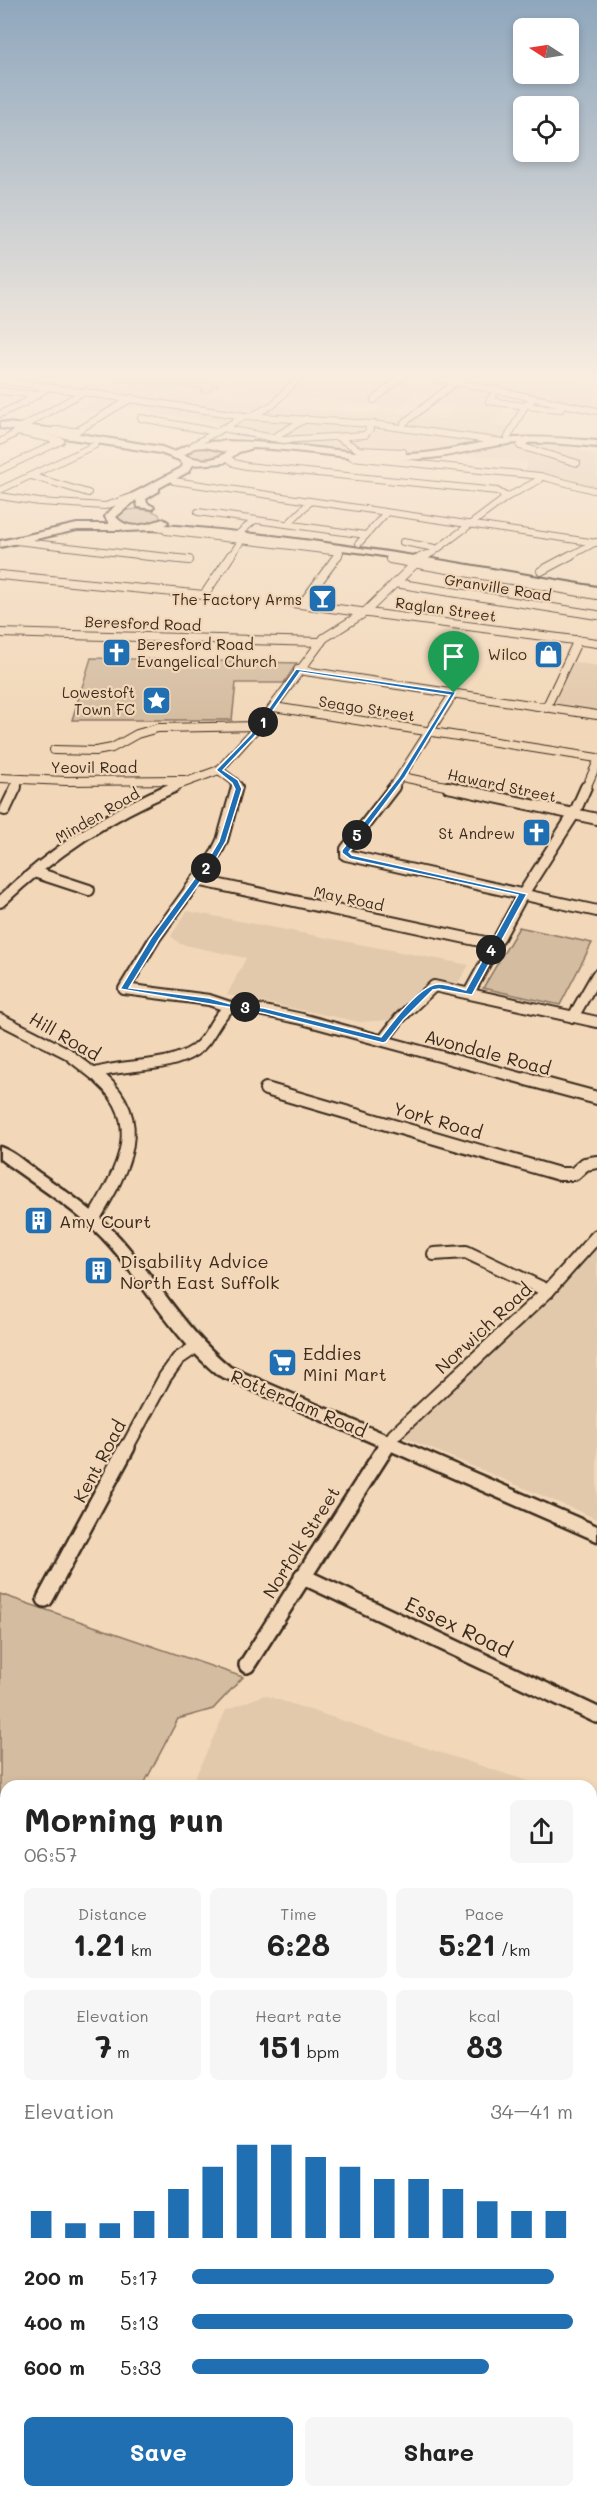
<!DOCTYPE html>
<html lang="en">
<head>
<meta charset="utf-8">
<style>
  body { margin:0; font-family:Mali,sans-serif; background:#f6f6f6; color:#222; height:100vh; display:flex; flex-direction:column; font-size:22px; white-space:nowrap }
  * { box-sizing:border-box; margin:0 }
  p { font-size:20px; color:#767676 }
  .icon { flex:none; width:33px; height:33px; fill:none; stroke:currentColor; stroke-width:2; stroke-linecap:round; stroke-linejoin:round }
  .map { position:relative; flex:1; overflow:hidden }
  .details { position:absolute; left:0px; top:1780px; width:597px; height:718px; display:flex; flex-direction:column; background:#fff; border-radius:18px 18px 0 0; box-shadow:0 3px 9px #0003 }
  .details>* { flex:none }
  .needle { width:39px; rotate:282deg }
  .tools { position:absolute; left:513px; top:18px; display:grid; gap:12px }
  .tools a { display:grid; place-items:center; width:66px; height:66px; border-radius:9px; background:#fff; box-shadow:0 3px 9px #0003; font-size:30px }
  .pin { position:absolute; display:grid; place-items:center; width:51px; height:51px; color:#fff; margin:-62px -26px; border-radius:50% 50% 50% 0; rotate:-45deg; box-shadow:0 0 6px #0007 }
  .pin .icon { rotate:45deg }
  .km { position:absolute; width:30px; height:30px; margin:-15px; border-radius:50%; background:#222; color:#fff; font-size:16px; line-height:30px; text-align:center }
  .round { display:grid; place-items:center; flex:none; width:63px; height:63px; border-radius:9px; background:#f6f6f6 }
  .headline { display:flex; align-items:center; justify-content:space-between; height:102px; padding:0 24px }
  h1 { font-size:33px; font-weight:700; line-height:45px }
  .stats { display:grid; grid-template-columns:repeat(3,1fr); gap:9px; height:102px; padding:6px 24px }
  .stats div { display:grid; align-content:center; border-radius:9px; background:#f6f6f6; text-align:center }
  .stats b { font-size:30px; font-weight:700 }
  .stats small { font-size:16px; font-weight:400 }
  .stats p { font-size:16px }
  .chart { height:168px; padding:12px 24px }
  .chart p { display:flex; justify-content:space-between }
  .chart svg { width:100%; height:108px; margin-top:6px; stroke:#1f6fb2; stroke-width:6 }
  .primary-button { display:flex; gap:12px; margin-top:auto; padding:12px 24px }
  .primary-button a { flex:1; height:69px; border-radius:9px; background:#1f6fb2; color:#fff; font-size:24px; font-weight:700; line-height:69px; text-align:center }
  .primary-button a+a { background:#f6f6f6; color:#222 }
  ul { padding:0 24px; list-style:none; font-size:20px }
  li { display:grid; grid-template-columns:96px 72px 1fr; align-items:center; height:45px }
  li i { height:15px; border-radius:8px; background:#1f6fb2 }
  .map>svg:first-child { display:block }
</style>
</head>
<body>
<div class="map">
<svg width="597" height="2498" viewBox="0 0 597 2498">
  <rect width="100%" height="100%" fill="#f2d8b9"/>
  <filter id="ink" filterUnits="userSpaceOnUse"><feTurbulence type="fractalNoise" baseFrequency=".0167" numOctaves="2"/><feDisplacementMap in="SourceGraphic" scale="12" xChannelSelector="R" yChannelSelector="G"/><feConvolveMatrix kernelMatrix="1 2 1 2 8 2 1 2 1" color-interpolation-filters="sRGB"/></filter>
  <g filter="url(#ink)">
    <g fill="#e3c9ac">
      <polygon points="132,372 239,372 220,384"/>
      <polygon points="244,372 299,372 277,397 237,391 245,385 228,383"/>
      <polygon points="308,372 390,372 411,375 417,372 574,372 597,378 597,408 502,393 494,401 506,403 493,423 481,423 510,426 506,438 452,449 397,454 298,446 214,429 224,423 155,413 149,409 124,406 108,414 75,410 103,395 29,384 43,376 58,378 60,375 128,383 143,381 203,390 201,393 274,402 279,406 367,415 377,410 446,419 456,408 435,404 443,397 418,393 396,409 286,395"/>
      <polygon points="520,441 539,441 571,447 597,456 597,489 525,472 528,462 464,455 493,446"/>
      <polygon points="574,662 597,666 597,713 553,706"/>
      <polygon points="187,911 469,965 458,983 436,980 391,1020 360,1022 227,995 246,958 180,944 171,936"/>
      <polygon points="597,1242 597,1519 401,1436"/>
      <polygon points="264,1695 543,1786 191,1786 226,1710"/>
      <polygon points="591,1802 597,1804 597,2498 239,2498 228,2493 591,2493"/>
      <polygon points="0,1862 6,1864 6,2083 0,2080"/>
      <polygon points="6,2200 6,2388 0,2385 0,2214"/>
    </g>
    <g fill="#d4bca0" stroke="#88735f" stroke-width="1.5">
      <path d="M47 372H132L219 384 206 393 200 392 203 389C155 382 108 380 60 375L58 378 42 376Z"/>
      <path d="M207 446 225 450 226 453C216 463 195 461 184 455L189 448Z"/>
      <path d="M136 509 150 510 159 514 160 518C148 531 127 527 114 516L121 511Z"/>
      <polygon points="91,658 297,663 284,683 236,683 232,720 72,720"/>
      <polygon points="519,927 592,943 560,1005 483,988"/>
      <polygon points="0,1594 243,1677 213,1709 178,1719 143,1786 6,1786 6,1864 0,1862"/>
      <polygon points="0,2456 6,2459 6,2493 44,2493 42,2498 0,2498"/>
    </g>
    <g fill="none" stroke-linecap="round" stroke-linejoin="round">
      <defs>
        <g id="minor-far5">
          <polyline points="408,372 597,411"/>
          <polyline points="585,372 597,375"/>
          <polyline points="0,380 245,416 373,424 503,442"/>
          <polyline points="497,390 489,401 525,406 531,401"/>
          <polyline points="0,391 37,395"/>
          <polyline points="374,400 407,372"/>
          <polyline points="527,404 533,407 561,409"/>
          <polyline points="0,414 24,403 50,386"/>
          <polyline points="254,415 274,404 304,372"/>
          <polyline points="141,418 216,432"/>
          <polyline points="404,423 457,381"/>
          <polyline points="14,428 24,426 85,391"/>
          <polyline points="222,428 283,440 365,435 370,429 367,424"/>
          <polyline points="55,430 77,431 132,398"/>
          <polyline points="508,437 525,406"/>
          <polyline points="272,438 306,419"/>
          <polyline points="339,438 359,450 403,452"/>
          <polyline points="527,440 520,446 577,463"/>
          <polyline points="0,442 18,432 61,441"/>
          <polyline points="193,445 245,416"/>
          <polyline points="352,457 540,476 597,491"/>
          <polyline points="228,458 234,463 246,466 497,491 507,497"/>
          <polyline points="0,470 61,441"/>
          <polyline points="31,476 88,493"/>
          <polyline points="174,481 597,543"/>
          <polyline points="0,490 95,445"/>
          <polyline points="0,496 39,502 105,506 135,496"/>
          <polyline points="198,512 366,535"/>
          <polyline points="288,524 310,502"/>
          <polyline points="166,531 340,552 337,557"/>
          <polyline points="238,534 255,520"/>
          <polyline points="16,541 156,557"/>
          <polyline points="403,542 435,548"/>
          <polyline points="359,543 386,513"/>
          <polyline points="230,557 242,540"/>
          <polyline points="423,557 432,553 507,497 539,480 540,476"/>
          <polyline points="568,557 596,542"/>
        </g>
        <g id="minor-far4">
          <polyline points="140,555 189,560"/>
          <polyline points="420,558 427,555"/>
          <polyline points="390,559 597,595"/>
          <polyline points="541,571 571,555"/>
          <polyline points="0,575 204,595 231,555"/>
          <polyline points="395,583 597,615"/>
          <polyline points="292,603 597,643"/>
          <polyline points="302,604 338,555"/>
          <polyline points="0,633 321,642"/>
          <polyline points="298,670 597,715"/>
          <polyline points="274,707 597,758"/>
          <polyline points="546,708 578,640"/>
          <polyline points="54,750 96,751 112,748 137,734 158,728 260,726"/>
          <polyline points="219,770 235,782 238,788"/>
          <polyline points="219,770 261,723 324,638 364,613 416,563"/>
          <polyline points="402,777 455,788"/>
          <polyline points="0,778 66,781 184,780"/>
          <polyline points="15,788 19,780"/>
          <polyline points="170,788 219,770"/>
          <polyline points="393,788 454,693"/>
          <polyline points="586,788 597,763"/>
        </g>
        <g id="minor-far3">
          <polyline points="237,787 222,841 215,855 155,938 124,989 209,1000 230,1007 240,1006 302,1019 532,1081"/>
          <polyline points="394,787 346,849 346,855 597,911"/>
          <polyline points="448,787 597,819"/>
          <polyline points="5,810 16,787"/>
          <polyline points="34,872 89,890"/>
          <polyline points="197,880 494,944"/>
          <path d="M0 902C50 854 110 814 174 787"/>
          <polyline points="469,993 523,894 574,814 586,787"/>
          <polyline points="573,1017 597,975"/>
          <polyline points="0,1019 67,1053 103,1081"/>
          <polyline points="383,1040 400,1018 434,986 597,1022"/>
          <path d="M96 1073C127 1063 167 1069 195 1050 211 1039 214 1018 230 1007"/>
        </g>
        <g id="minor-far2">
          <polyline points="526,1079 597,1098"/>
          <polyline points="266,1089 559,1174 574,1174 585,1164 597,1162"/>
          <path d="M94 1218C121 1172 151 1123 101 1079"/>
          <polyline points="434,1254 466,1252 548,1291"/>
          <polyline points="126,1449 165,1377 178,1359 194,1348"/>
          <polyline points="385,1449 394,1435 548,1291 597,1236"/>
        </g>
        <g id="minor-far1">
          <polyline points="302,1576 597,1715"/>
          <polyline points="45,1599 127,1447"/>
          <polyline points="247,1665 386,1447"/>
        </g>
        <polyline id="minor" points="159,2493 170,2498"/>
        <path id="tertiary" d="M0 1147C13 1151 27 1164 38 1172 67 1192 97 1212 120 1238 158 1281 185 1330 230 1367L597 1526V1541L218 1375C173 1338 147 1288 109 1245 78 1210 37 1187 0 1159Z"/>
        <polygon id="primary" points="77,524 120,524 125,527 120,530 77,530 0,547 0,541"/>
        <path id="trunk" d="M0 422C13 424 74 430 80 434L162 447 175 452C197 431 305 447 337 450 369 454 402 456 433 452 461 448 487 440 515 438 542 436 570 439 597 441V447C565 444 532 440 500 445 473 449 447 458 419 459 364 463 309 450 254 448L239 452 224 463 193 465 188 472 159 488V491L146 499 147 503 154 507 153 509 138 507 136 500 116 517C129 532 147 524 163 519L168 522 165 525C311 537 453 562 597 587V593L365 553 238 537 151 530 126 531 110 525 105 517 106 515 122 499 181 468 183 465 179 460 160 453 0 428ZM205 447 227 452C213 462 200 461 184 455L194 448Z"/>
      </defs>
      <use href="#minor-far5" stroke="#3b2a1e" stroke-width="8"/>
      <use href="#minor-far4" stroke="#3b2a1e" stroke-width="10"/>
      <use href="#minor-far3" stroke="#3b2a1e" stroke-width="14"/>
      <use href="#minor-far2" stroke="#3b2a1e" stroke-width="16"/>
      <use href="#minor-far1" stroke="#3b2a1e" stroke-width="20"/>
      <use href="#minor" stroke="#3b2a1e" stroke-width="24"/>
      <use href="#tertiary" stroke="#3b2a1e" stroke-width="5"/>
      <use href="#primary" stroke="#3b2a1e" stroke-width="4"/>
      <use href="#trunk" stroke="#3b2a1e" stroke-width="4"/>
      <use href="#minor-far5" stroke="#f2d8b9" stroke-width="6"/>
      <use href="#minor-far4" stroke="#f2d8b9" stroke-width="8"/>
      <use href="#minor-far3" stroke="#f2d8b9" stroke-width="10"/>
      <use href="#minor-far2" stroke="#f2d8b9" stroke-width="12"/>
      <use href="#minor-far1" stroke="#f2d8b9" stroke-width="15"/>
      <use href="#minor" stroke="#f2d8b9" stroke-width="20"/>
      <use href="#tertiary" fill="#f2d8b9" fill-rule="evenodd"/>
      <use href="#primary" fill="#f2d8b9" fill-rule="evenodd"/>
      <use href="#trunk" fill="#f2d8b9" fill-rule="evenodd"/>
    </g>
  </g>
  <linearGradient id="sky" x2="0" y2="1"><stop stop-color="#8fa7bd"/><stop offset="0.52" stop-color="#f9ede0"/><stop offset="1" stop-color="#f9ede0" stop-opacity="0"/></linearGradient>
  <rect width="597" height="722" fill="url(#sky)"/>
  <path fill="#1f6fb2" stroke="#fff" stroke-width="1.5" fill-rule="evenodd" d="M296 669 456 692 405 777 349 852 352 855 527 894 472 995 439 989 433 990 403 1020 386 1042 383 1043 264 1013 120 989 151 938 206 863 219 841 235 789 232 783 216 770 251 734ZM300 672 450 695 399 777 342 850V853L350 859 518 895 466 990C458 988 447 984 439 984 420 984 392 1023 381 1037L264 1008 231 1004 209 998 129 988 159 939 213 864 226 841 242 789 238 780 223 770 255 736Z"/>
  <defs>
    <symbol id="bar-square" viewBox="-11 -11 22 22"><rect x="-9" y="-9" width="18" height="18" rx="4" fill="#1f6fb2" stroke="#f2d8b9"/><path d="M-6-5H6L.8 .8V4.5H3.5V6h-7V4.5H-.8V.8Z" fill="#fff"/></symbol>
    <symbol id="church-square" viewBox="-11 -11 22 22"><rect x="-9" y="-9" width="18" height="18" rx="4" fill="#1f6fb2" stroke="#f2d8b9"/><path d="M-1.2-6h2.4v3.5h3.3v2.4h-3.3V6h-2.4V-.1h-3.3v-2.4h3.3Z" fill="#fff"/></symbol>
    <symbol id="shop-square" viewBox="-11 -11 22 22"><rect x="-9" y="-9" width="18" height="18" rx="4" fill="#1f6fb2" stroke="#f2d8b9"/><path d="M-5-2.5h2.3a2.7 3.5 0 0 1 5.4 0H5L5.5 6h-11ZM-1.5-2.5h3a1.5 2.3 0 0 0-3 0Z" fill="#fff"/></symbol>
    <symbol id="sight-square" viewBox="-11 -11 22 22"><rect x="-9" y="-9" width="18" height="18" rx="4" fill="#1f6fb2" stroke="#f2d8b9"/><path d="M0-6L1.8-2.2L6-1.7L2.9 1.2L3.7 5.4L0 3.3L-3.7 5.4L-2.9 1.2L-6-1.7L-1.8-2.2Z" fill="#fff"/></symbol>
    <symbol id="building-square" viewBox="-11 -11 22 22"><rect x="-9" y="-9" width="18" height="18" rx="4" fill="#1f6fb2" stroke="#f2d8b9"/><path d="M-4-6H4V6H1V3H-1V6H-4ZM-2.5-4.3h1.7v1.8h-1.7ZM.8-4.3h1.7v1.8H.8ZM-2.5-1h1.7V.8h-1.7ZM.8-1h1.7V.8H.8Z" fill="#fff"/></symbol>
    <symbol id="supermarket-square" viewBox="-11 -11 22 22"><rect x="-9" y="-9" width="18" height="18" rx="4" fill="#1f6fb2" stroke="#f2d8b9"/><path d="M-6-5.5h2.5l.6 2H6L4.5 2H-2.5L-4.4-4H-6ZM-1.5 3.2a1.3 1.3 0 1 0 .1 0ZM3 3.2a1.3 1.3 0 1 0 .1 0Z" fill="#fff"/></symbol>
  </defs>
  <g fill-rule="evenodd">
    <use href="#bar-square" x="306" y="582" width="33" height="33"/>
    <use href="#church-square" x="100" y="636" width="33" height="33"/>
    <use href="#shop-square" x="532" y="638" width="33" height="33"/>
    <use href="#sight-square" x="140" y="684" width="33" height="33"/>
    <use href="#church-square" x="520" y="816" width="33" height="33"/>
    <use href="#building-square" x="22" y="1204" width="33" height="33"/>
    <use href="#building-square" x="82" y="1254" width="33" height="33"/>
    <use href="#supermarket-square" x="266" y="1346" width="33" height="33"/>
  </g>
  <g text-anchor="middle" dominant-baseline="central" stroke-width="4.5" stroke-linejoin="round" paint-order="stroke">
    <g font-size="15" fill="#3b2a1e" stroke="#f2d8b9">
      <text transform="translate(498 587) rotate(9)">Granville Road</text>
      <text transform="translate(446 609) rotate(8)">Raglan Street</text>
      <text transform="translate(143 623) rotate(2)">Beresford Road</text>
      <text transform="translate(367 708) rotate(9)">Seago Street</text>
      <text x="94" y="767">Yeovil Road</text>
      <text transform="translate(502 785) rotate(12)">Haward Street</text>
      <text transform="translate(97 815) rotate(-30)">Minden Road</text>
      <text transform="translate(349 898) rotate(12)">May Road</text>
    </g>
    <g font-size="15" fill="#3b2a1e" stroke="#f2d8b9" text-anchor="end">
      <text x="302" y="599">The Factory Arms</text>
      <text x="137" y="644" text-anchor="start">Beresford Road<tspan x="137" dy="17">Evangelical Church</tspan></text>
      <text x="527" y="654">Wilco</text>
      <text x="135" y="692">Lowestoft<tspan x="135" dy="17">Town FC</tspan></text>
      <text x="515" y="833">St Andrew</text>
    </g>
    <g font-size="18" fill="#3b2a1e" stroke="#f2d8b9">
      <text transform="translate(65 1036) rotate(30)">Hill Road</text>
      <text transform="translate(488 1052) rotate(15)">Avondale Road</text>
      <text transform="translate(438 1120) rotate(16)">York Road</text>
      <text transform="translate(483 1328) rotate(-43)">Norwich Road</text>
      <text transform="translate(299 1403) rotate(23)">Rotterdam Road</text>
      <text transform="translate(99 1461) rotate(-62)">Kent Road</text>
      <text transform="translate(301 1542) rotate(-58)">Norfolk Street</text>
    </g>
    <g font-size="18" fill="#3b2a1e" stroke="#f2d8b9" text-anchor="start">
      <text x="59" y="1221">Amy Court</text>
      <text x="120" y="1261">Disability Advice<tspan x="120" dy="21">North East Suffolk</tspan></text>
      <text x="303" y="1353">Eddies<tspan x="303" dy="21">Mini Mart</tspan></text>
    </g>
    <g font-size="21" fill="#3b2a1e" stroke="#f2d8b9">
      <text transform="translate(459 1626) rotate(25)">Essex Road</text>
    </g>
  </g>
</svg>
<div class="tools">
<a><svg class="needle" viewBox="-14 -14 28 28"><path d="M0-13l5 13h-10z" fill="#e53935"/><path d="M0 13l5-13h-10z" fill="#767676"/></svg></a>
<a><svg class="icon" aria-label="locate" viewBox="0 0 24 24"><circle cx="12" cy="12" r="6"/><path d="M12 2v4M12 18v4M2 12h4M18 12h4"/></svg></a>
</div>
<div class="pin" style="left:454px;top:693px;background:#1e9e55"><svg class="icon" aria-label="arrive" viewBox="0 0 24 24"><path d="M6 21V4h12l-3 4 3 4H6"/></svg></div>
<b class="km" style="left:263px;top:722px">1</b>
<b class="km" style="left:206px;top:868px">2</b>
<b class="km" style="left:245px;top:1007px">3</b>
<b class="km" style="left:491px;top:950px">4</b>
<b class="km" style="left:357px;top:835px">5</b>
<section class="details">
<div class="headline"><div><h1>Morning run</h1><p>06:57</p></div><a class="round"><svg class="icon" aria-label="share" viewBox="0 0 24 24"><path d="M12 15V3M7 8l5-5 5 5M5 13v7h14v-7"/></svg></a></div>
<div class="stats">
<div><p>Distance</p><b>1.21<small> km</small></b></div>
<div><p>Time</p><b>6:28</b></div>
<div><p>Pace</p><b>5:21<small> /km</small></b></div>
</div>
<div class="stats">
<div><p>Elevation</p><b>7<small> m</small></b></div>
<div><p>Heart rate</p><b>151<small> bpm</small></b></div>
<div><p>kcal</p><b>83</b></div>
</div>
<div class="chart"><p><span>Elevation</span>34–41 m</p>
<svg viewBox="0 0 160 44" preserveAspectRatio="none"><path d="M5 44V33M15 44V38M25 44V38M35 44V33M45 44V24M55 44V15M65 44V6M75 44V6M85 44V11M95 44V15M105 44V20M115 44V20M125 44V24M135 44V29M145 44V33M155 44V33"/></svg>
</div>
<ul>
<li><b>200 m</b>5:17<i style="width:95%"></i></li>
<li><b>400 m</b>5:13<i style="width:100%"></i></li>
<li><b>600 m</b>5:33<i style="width:78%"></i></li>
</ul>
<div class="primary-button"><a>Save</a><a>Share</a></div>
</section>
</div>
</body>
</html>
